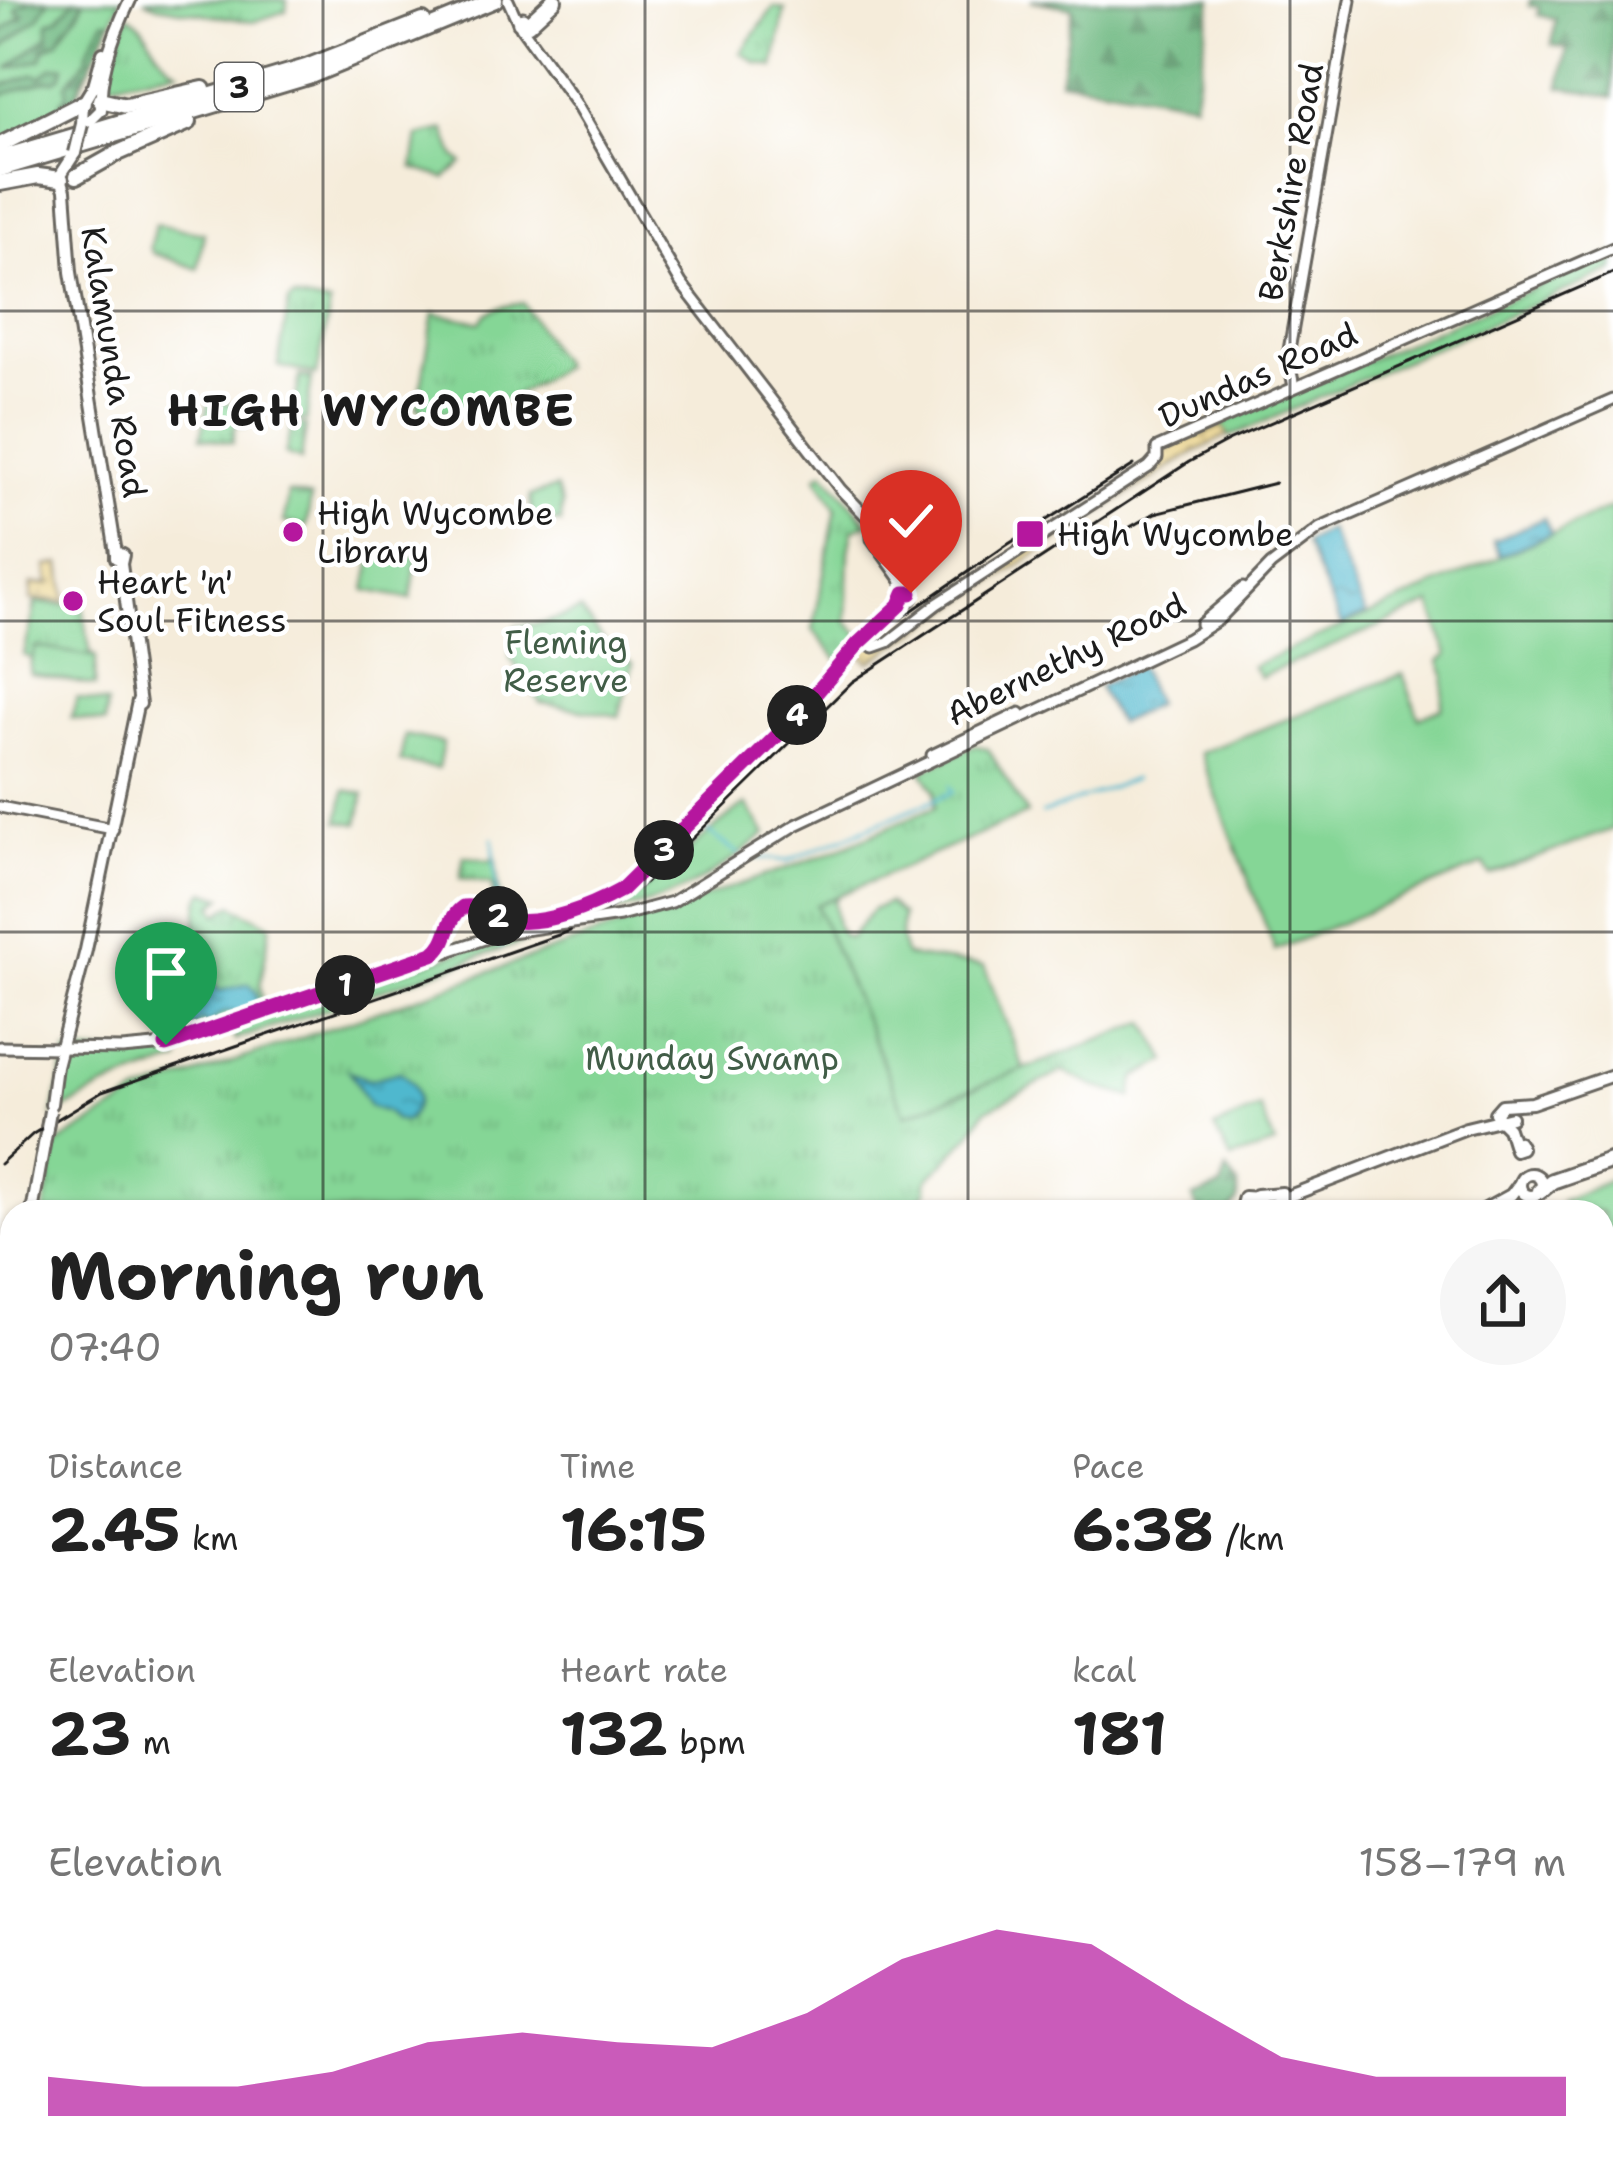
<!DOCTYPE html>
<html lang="en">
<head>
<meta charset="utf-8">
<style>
  body { margin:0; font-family:"Shantell Sans",sans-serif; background:#f6f6f6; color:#222; height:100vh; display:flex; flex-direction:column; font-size:45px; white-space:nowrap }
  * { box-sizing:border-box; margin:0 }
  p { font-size:39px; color:#767676 }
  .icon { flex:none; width:66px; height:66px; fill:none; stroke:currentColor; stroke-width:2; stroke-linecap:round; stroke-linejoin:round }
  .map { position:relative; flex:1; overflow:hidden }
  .side { position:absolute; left:0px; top:1200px; width:1614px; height:975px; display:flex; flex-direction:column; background:#fff; border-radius:36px 36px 0 0; box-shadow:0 3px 9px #0004 }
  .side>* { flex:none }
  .pin { position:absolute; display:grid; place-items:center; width:102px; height:102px; color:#fff; margin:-123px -51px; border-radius:50% 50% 50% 0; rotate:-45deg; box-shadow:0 0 12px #0007 }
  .pin .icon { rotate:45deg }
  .km { position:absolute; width:60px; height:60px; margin:-30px; border-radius:50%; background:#222; color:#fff; font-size:33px; line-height:60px; text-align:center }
  .round { display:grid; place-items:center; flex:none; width:126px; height:126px; border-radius:63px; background:#f6f6f6 }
  .head { display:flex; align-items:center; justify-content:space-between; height:204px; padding:0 48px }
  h1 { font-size:66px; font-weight:700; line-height:90px }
  .figures { display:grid; grid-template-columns:repeat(3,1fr); gap:18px; height:204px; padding:12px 48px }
  .figures div { display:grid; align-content:center }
  .figures b { font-size:60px; font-weight:700 }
  .figures small { font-size:33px; font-weight:400 }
  .figures p { font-size:33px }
  .chart { height:336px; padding:24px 48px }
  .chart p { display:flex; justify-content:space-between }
  .chart svg { width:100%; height:216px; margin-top:12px; fill:#b5179e; opacity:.7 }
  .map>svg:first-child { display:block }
</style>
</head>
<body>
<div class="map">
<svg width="1613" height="2174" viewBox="0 0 1613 2174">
  <defs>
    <pattern id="forest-firs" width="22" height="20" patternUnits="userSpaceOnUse" patternTransform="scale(3)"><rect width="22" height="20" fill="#6cb77f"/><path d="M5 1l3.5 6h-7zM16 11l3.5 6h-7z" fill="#589467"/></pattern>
    <pattern id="wetland-marsh" width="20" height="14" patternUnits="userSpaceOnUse" patternTransform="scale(3)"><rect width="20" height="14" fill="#85d696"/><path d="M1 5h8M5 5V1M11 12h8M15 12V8" fill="none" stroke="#72b781"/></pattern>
    <pattern id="sand-dots" width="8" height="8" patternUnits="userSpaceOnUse" patternTransform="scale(3)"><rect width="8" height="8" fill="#eeda9e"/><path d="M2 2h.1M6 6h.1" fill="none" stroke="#ccba88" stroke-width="1.8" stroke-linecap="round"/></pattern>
    <pattern id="park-tufts" width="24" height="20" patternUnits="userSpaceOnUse" patternTransform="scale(3)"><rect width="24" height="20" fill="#85d696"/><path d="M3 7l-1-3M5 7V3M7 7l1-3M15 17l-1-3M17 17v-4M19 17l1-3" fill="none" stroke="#72b781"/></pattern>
    <pattern id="water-ripples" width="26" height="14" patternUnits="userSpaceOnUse" patternTransform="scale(3)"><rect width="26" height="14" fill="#50b8ce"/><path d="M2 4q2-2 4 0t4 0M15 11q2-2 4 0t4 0" fill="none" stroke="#4295a6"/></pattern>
  </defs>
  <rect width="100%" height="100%" fill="#fff"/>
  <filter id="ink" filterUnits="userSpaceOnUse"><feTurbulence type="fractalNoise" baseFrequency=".00833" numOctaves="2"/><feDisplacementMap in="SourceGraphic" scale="24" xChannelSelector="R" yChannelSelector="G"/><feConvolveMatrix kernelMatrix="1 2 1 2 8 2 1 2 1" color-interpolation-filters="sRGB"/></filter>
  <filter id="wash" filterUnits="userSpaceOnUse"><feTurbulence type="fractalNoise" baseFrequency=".004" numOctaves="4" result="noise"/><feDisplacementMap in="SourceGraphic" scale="48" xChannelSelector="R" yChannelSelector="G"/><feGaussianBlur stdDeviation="2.7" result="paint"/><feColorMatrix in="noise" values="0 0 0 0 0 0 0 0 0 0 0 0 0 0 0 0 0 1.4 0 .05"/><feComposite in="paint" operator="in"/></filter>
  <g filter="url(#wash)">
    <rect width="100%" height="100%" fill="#f5ecda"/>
    <g fill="#85d696" stroke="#507959" stroke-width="3">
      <polygon points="0,0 121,0 70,109 0,141"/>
      <polygon points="1613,254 1613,270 1229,437 1222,426 1178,442"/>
      <polygon points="1613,507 1613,829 1490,875 1484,864 1275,950 1200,753 1403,674 1419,718 1442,708 1445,675 1440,661 1448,655 1431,604 1260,677 1252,666"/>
      <polygon points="374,549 417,557 411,599 366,590"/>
      <polygon points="34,606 96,657 95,686 30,674"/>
      <path d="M746 804 766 834C687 899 646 910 545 922L603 905 609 914C660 883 697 837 746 804Z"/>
      <polygon points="842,891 834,901 837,927 843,936 850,938 872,910 888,903 902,915 900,935 905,956 984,966 1024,1069 905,1116 815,904"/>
      <polygon points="567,927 235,1040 231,1027 505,937"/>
      <polygon points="174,1046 180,1061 106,1087 53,1115 67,1053 147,1053"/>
      <polygon points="1260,1108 1275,1145 1231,1159 1214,1128"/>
      <polygon points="1613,1179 1613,1236 1602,1240 1602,1212 1564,1212 1561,1201"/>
      <polygon points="1613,1244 1613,1333 1602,1337 1602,1249"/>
      <polygon points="1613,1358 1613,1461 1602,1465 1602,1362"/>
      <polygon points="1613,1491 1613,1556 1602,1560 1602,1495"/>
      <polygon points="1613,1593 1613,1649 1605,1651 1602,1597"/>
      <polygon points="1613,1664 1613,1739 1602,1752 1602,1668"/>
      <polygon points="459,2163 537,2163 542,2174 463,2174"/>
      <polygon points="711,2163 793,2163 791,2174 715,2174"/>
    </g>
    <g fill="url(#forest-firs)" stroke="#446a4e" stroke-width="3">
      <polygon points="32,0 49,0 38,18 0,50 0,33 24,14 16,12 17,8"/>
      <path d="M75 0H83C82 16 63 25 59 41L44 50 42 59 7 69 48 36V22L58 18Z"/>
      <polygon points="1031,0 1212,0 1194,102 1060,80 1073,8"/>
      <polygon points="1530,0 1613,0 1613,97 1560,87 1567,48 1552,45 1556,19 1538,15 1539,7 1529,6"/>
      <polygon points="104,20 111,22 75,97 60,103 67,95 66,84 88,58 87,52"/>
      <polygon points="64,66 61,76 54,81 47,80 0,96 0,86 35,74 41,77 52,67"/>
      <polygon points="1227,1170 1238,1185 1238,1201 1228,1212 1198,1212 1193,1198 1221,1187"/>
    </g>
    <polygon fill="url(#wetland-marsh)" stroke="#507959" stroke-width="3" points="464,856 491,861 495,857 502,916 495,911 492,884 460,878"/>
    <g fill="url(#sand-dots)" stroke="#857b5d" stroke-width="3">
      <polygon points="1223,426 1228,435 1187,456 894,646 869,662 859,652 869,643 880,645 1144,474 1159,450"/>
      <polygon points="61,564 66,601 31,600 32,584 49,584 47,566"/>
    </g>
    <g fill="url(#park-tufts)" stroke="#507959" stroke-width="3">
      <polygon points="144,0 287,0 286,11 253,22 157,6"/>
      <polygon points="774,7 785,9 774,67 757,63 741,53"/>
      <path d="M128 15C152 27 152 57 178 70L103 84Z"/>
      <polygon points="445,130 455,156 463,163 445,178 413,168 418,136"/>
      <polygon points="155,224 204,233 198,269 153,253 150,248"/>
      <polygon points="293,298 330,305 317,375 278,366 289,301"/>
      <path d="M523 303 562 366C509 400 483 423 417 408L434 313 480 322C491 305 506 307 523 303Z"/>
      <polygon points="300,376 312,378 306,421 292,418"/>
      <polygon points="209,401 249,407 245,426 235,425 233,443 201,437"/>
      <polygon points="293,423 306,426 301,460 285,454"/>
      <polygon points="824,471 868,523 853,530 849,551 847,622 863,638 839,661 813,630 836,508 817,476"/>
      <polygon points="556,488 562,504 561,523 532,517 530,496"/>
      <polygon points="288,493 311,498 306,527 284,522"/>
      <polygon points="36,603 83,606 91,656 35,647 32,659 24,655"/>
      <polygon points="581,610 610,649 633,663 619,716 540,703 510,657 516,626 547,622"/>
      <polygon points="77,698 107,704 105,723 71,718"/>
      <polygon points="405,735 443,743 438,769 400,762"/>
      <polygon points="975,745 988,749 1027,814 816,905 905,1115 1146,1022 1167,1061 1135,1078 1132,1097 1093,1086 1064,1071 986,1110 970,1135 927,1180 927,1192 902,1212 44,1212 56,1145 138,1095 827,854 935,807 935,791 922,771"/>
      <polygon points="345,790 364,794 358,824 339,821"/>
      <polygon points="205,891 223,897 213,905 218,914 232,905 271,925 260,985 264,1010 180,1034 200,898"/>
      <polygon points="0,1477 12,1503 12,1714 0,1712"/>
      <polygon points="0,1714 12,1716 12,1834 0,1805"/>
      <polygon points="0,1885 12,1919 12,2081 7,2081 0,2113"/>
      <polygon points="1602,1946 1613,1951 1613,2044 1602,2043"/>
      <polygon points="1613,2143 1613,2174 1534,2163 1602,2163 1602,2148"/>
      <polygon points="312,2163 459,2163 463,2174 340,2174"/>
    </g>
    <g fill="url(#water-ripples)" stroke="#366a75" stroke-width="3">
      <polygon points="1544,518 1551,533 1500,556 1493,541"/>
      <polygon points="1329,529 1366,614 1341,625 1305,543"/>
      <polygon points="1139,666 1156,704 1118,723 1098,687"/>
      <polygon points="196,966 219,991 249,984 256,992 258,1007 241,1013 224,1012 206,1025 203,1020 193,1027 186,1017"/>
      <path d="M350 1071C376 1086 375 1076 400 1072 420 1086 423 1102 406 1121L395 1120 387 1112 369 1106Z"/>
    </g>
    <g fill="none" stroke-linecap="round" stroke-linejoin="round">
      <g stroke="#50b8ce" stroke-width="3">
        <polyline points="1042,814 1134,779"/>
        <polyline points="707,831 739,854"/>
        <polyline points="493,838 498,910"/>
        <polyline points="754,857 787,861 953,792 950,786"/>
        <polyline points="499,920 499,925"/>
        <polyline points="501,944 501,948"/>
        <polyline points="1602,1330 1613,1326"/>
        <polyline points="1602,1412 1613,1408"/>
        <polyline points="1602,1749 1613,1734"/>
        <polyline points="1422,2174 1428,2163"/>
      </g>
      <g stroke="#88847b" stroke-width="8">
        <polyline points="1602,1347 1613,1343"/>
        <polyline points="1602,1566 1613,1561"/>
        <polyline points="687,2163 691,2174"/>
        <polyline points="824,2174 826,2163"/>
        <polyline points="846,2174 848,2163"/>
      </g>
      <polyline stroke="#88847b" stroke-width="16" points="1602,1477 1613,1473"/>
    </g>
  </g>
  <g filter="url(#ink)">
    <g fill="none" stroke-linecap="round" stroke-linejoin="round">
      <defs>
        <g id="secondary">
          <polyline points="508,0 518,22"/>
          <polygon points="523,17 528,23 523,27 518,23"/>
          <polyline points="521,27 575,102 681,283 841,490 872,522"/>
          <polyline points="1294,387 1288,356 1350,0"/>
          <polyline points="871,523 872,539 910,592"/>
          <polygon points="910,592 913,598 907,602 903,596"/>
          <polyline points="1201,624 1243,588"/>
          <polyline points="865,637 865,643 874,647 888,642 937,604 1149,467 1157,458 1157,448 1613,248"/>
          <polyline points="932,755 1020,713"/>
          <polyline points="0,807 113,829"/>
          <path d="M448 952C445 936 449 907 469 906 484 905 498 918 513 920 548 925 601 905 629 885L793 720 858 644 900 605 903 598"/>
          <polyline points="403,966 503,933 620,916 672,902 796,825 1188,639 1218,620 1271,565 1320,528 1613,400"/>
          <polyline points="0,1047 122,1049 166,1045 407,965"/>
          <polyline points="1120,2163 1127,2174"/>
          <polyline points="1129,2163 1136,2174"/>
          <polyline points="1283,2174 1294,2163"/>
        </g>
        <g id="primary">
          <polyline points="82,124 83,103 94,85 103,53"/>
          <path d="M86 125 101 110C98 74 114 33 130 0"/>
          <polyline points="75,153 60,176 65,190 71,272 116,553"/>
          <polyline points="122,557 116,558 116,552 123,555 121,564 140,704"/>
          <polyline points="51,1104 56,1066 86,950 138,701"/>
          <polyline points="1501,1121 1495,1113 1502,1105 1532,1103 1613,1075"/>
          <polyline points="1501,1121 1508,1128 1513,1144 1518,1142 1521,1148 1515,1150 1513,1144"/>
          <circle cx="1531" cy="1185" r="11"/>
          <polyline points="1256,1195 1282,1193"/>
          <polyline points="32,1212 47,1128"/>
          <polyline points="1240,1212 1244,1197 1260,1198"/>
          <polyline points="1263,1212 1279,1200 1466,1128 1511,1117"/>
          <polyline points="1480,1212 1511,1195 1520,1183"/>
          <polyline points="0,1404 12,1333"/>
          <polyline points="0,1468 12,1498"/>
          <polyline points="52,2174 54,2163"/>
        </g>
        <g id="trunk">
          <polyline points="0,1810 12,1841"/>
          <polyline points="0,1837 12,1868"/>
          <polyline points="271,2163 299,2174"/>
          <polyline points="298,2163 324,2174"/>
        </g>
        <g id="motorway">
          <polyline points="528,24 554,0"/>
          <polyline points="100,100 126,106 203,89"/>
          <polyline points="0,145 83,103"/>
          <polyline points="0,158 306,67 423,21"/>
          <polyline points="0,169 308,77 495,0"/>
          <polyline points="77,176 118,153 189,122"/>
          <polyline points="0,183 38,176 61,179"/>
          <polyline points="1540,1191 1552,1181 1613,1160"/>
          <polyline points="1602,1781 1613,1762"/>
          <polyline points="1602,1805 1613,1784"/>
          <polyline points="1442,2174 1447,2163"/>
          <polyline points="1453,2174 1458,2163"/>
        </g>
      </defs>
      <use href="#secondary" stroke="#68655e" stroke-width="15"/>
      <use href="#primary" stroke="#68655e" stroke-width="16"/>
      <use href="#trunk" stroke="#68655e" stroke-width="18"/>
      <use href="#motorway" stroke="#68655e" stroke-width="20"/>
      <use href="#secondary" stroke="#fff" stroke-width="9"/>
      <use href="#primary" stroke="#fff" stroke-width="10"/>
      <use href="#trunk" stroke="#fff" stroke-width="12"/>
      <use href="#motorway" stroke="#fff" stroke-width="14"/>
      <g stroke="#1c1c1c" stroke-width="3">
        <polyline points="1102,543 1155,513 1275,483"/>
        <polyline points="885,629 1007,545 1134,465"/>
        <polyline points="607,910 655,875 852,682 1189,462 1228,441 1613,273"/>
        <polyline points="0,1164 33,1134 102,1092 570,931"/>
      </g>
      <defs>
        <g id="primary-bridge">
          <polyline points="75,153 82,124"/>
          <polyline points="47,1128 50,1111"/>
        </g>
      </defs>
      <use href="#primary-bridge" stroke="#68655e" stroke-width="16" stroke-linecap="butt"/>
      <use href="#primary-bridge" stroke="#fff" stroke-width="10"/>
    </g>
  </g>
  <g fill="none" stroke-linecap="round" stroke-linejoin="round" filter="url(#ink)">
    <defs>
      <path id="route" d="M166 1045 433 954C451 941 445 920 463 907 481 905 492 916 509 920 543 927 592 906 621 890L793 720 858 644 900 605 905 593H911"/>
    </defs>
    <use href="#route" stroke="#fff" stroke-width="24"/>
    <use href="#route" stroke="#b5179e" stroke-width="15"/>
  </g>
  <path fill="none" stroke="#1c1c1c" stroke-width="3" stroke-opacity="0.55" d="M323 0V1212M645 0V1212M968 0V1212M1290 0V1212M0 311H1613M0 621H1613M0 932H1613M0 1242H12M1602 1242H1613M0 1553H12M1602 1553H1613M0 1863H12M1602 1863H1613M323 2163V2174M645 2163V2174M968 2163V2174M1290 2163V2174"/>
  <g fill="#b5179e" stroke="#fff" stroke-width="4.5">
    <circle cx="293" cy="532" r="12"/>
    <rect x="1015" y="519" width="30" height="30" rx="6"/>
    <circle cx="73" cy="601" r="12"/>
  </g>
  <g text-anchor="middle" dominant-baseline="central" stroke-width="9" stroke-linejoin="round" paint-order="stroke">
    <rect fill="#fff" stroke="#606060" stroke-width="3" x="215" y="63" width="48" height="48" rx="9"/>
    <g font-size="30" font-weight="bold" fill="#1c1c1c">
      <text x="239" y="87">3</text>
    </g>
    <g font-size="33" fill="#1c1c1c" stroke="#fff">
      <text transform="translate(1291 182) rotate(-80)">Berkshire Road</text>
      <text transform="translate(114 362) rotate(81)">Kalamunda Road</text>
      <text transform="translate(1258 375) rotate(-24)">Dundas Road</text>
      <text transform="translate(1066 659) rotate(-26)">Abernethy Road</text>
    </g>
    <g font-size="33" fill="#1c1c1c" stroke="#fff" text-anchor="start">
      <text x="317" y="513">High Wycombe<tspan x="317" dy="38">Library</tspan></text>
      <text x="1057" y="534">High Wycombe</text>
      <text x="97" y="582">Heart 'n'<tspan x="97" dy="38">Soul Fitness</tspan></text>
    </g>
    <g font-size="33" fill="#415d47" stroke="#fff">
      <text x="566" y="642">Fleming<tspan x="566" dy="38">Reserve</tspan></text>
      <text x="712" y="1058">Munday Swamp</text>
    </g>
    <g font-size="45" font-weight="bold" letter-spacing="3" fill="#1c1c1c" stroke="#fff">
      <text x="372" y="410">HIGH WYCOMBE</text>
    </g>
  </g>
</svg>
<div class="pin" style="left:166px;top:1045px;background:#1e9e55"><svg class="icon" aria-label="arrive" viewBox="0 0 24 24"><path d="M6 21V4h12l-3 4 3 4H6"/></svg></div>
<div class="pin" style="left:911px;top:593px;background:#d93025"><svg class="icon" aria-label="check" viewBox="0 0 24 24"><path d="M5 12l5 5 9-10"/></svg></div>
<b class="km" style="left:345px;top:985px">1</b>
<b class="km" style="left:498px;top:916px">2</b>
<b class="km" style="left:664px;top:850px">3</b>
<b class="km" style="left:797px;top:715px">4</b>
<section class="side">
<div class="head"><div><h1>Morning run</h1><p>07:40</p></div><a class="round"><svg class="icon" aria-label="share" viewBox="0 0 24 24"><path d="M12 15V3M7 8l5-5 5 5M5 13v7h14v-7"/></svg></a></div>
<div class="figures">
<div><p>Distance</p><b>2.45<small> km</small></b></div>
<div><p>Time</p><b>16:15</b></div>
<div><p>Pace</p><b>6:38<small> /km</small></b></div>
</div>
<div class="figures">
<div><p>Elevation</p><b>23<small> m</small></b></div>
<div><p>Heart rate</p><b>132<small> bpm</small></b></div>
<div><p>kcal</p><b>181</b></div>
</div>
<div class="chart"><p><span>Elevation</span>158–179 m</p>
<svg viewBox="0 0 160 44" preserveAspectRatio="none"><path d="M0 44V36L10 38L20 38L30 35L40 29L50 27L60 29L70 30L80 23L90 12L100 6L110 9L120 21L130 32L140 36L150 36L160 36V44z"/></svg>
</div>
</section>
</div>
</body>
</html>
